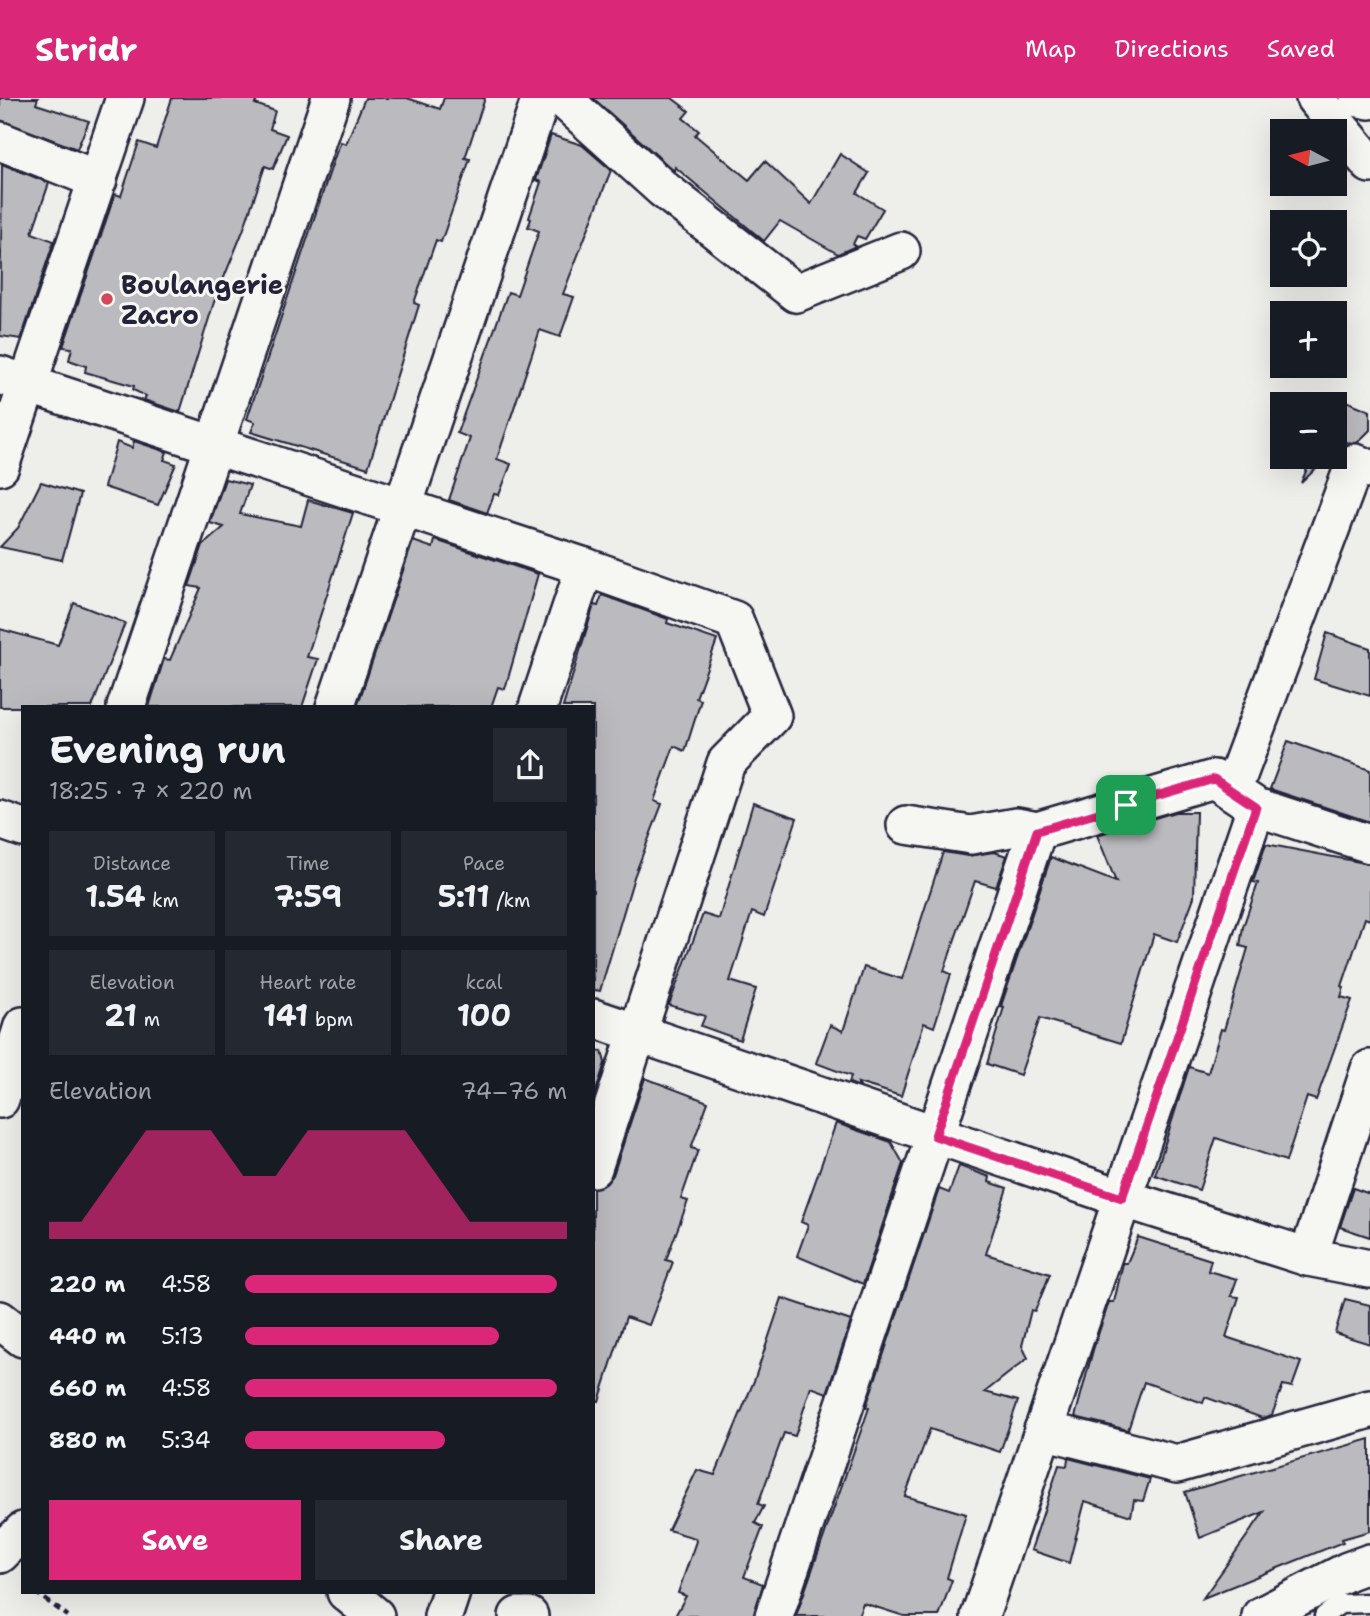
<!DOCTYPE html>
<html lang="en">
<head>
<meta charset="utf-8">
<style>
  body { margin:0; font-family:"Shantell Sans",sans-serif; background:#242831; color:#f1f3f6; height:100vh; display:flex; flex-direction:column; font-size:26px; white-space:nowrap }
  * { box-sizing:border-box; margin:0 }
  p { font-size:23px; color:#9ea1a6 }
  .icon { flex:none; width:38px; height:38px; fill:none; stroke:currentColor; stroke-width:2; stroke-linecap:round; stroke-linejoin:round }
  .map { position:relative; flex:1; overflow:hidden }
  .sheet { position:absolute; left:21px; top:607px; width:574px; height:889px; display:flex; flex-direction:column; background:#171b24; border-radius:0px; box-shadow:0 7px 28px #0002 }
  .sheet>* { flex:none }
  .needle { width:46px; rotate:277deg }
  .buttons { position:absolute; left:1270px; top:21px; display:grid; gap:14px }
  .buttons a { display:grid; place-items:center; width:77px; height:77px; border-radius:0px; background:#171b24; box-shadow:0 7px 28px #0002; font-size:35px }
  .pin { position:absolute; display:grid; place-items:center; width:60px; height:60px; color:#fff; margin:-30px; border-radius:14px; box-shadow:0 4px 10px #0006 }
  .round { display:grid; place-items:center; flex:none; width:74px; height:74px; border-radius:0px; background:#242831 }
  .summary { display:flex; align-items:center; justify-content:space-between; height:119px; padding:0 28px }
  h1 { font-size:38px; font-weight:700; line-height:52px }
  .stats { display:grid; grid-template-columns:repeat(3,1fr); gap:10px; height:119px; padding:7px 28px }
  .stats div { display:grid; align-content:center; border-radius:0px; background:#242831; text-align:center }
  .stats b { font-size:30px; font-weight:700 }
  .stats small { font-size:19px; font-weight:400 }
  .stats p { font-size:19px }
  .chart { height:196px; padding:14px 28px }
  .chart p { display:flex; justify-content:space-between }
  .chart svg { width:100%; height:126px; margin-top:7px; fill:#db2777; opacity:.7 }
  .cta { display:flex; gap:14px; margin-top:auto; padding:14px 28px }
  .cta a { flex:1; height:80px; border-radius:0px; background:#db2777; color:#fff; font-size:28px; font-weight:700; line-height:80px; text-align:center }
  .cta a+a { background:#242831; color:#f1f3f6 }
  ul { padding:0 28px; list-style:none; font-size:23px }
  li { display:grid; grid-template-columns:112px 84px 1fr; align-items:center; height:52px }
  li i { height:18px; border-radius:9px; background:#db2777 }
  header { display:flex; align-items:center; gap:42px; box-sizing:border-box; height:98px; padding:0 35px; background:#db2777; color:#fff }
  header strong { font-size:33px }
  nav { display:flex; gap:38px; margin-inline-start:auto; font-size:24px }
  .map>svg:first-child { display:block }
</style>
</head>
<body>
<header>
<strong>Stridr</strong>
<nav><a>Map</a><a>Directions</a><a>Saved</a></nav>
</header>
<div class="map">
<svg width="1370" height="1518" viewBox="0 0 1370 1518">
  <rect width="100%" height="100%" fill="#eeeeeb"/>
  <filter id="ink" filterUnits="userSpaceOnUse"><feTurbulence type="fractalNoise" baseFrequency=".0143" numOctaves="2"/><feDisplacementMap in="SourceGraphic" scale="14" xChannelSelector="R" yChannelSelector="G"/><feConvolveMatrix kernelMatrix="1 2 1 2 8 2 1 2 1" color-interpolation-filters="sRGB"/></filter>
  <g filter="url(#ink)">
    <g fill="#bbbbbf" stroke="#22223b" stroke-width="2">
      <polygon points="0,0 38,0 36,6 89,23 77,51 0,22"/>
      <polygon points="172,0 258,0 255,6 275,13 270,31 287,37 273,71 265,68 243,133 214,204 180,314 144,302 146,298 133,292 134,288 85,274 86,268 69,262 72,250 63,249 115,96 121,98 139,44 156,50"/>
      <polygon points="365,0 407,0 440,11 444,0 485,0 465,60 470,61 441,144 436,142 414,205 419,207 368,370 251,334 255,324 247,321 336,55 341,44 346,46"/>
      <polygon points="593,0 672,0 689,13 683,20 699,33 695,37 749,82 765,63 811,106 840,56 869,75 857,95 883,111 865,141 857,138 853,146 856,148 838,156 780,123 764,143 675,69 674,73"/>
      <polygon points="551,37 582,47 611,72 563,196 574,199 560,239 540,232 497,361 511,366 499,397 494,396 487,415 449,402 470,340 457,335 508,194 517,197 539,133 528,129 531,121 529,120 541,84 536,82"/>
      <polygon points="2,66 49,85 32,135 54,143 21,241 0,238"/>
      <polygon points="1337,299 1370,313 1370,332 1357,345 1343,344 1335,352 1334,306"/>
      <polygon points="134,343 167,354 164,362 176,366 158,407 104,389 117,344 132,350"/>
      <polygon points="1312,359 1328,359 1301,385"/>
      <polygon points="225,381 250,387 240,416 301,428 308,402 353,415 307,559 318,561 302,609 149,609 164,561 170,562 201,490 189,488 203,447 224,429 210,425"/>
      <polygon points="41,384 80,396 62,462 0,449 18,430"/>
      <polygon points="435,442 538,476 505,591 498,589 491,609 357,609 413,443 433,450"/>
      <polygon points="602,497 668,521 667,525 717,542 696,600 701,602 685,653 674,648 654,703 662,706 634,779 600,893 593,892 593,609 563,609 594,507 598,508"/>
      <polygon points="74,505 125,525 92,609 0,609 0,531 58,547"/>
      <polygon points="1327,535 1370,550 1370,598 1314,581"/>
      <polygon points="1288,643 1370,672 1370,724 1270,691"/>
      <polygon points="753,705 797,720 764,819 752,814 730,883 756,891 740,942 701,928 705,918 669,907 703,816 719,821"/>
      <polygon points="1175,714 1196,714 1194,799 1177,844 1154,836 1121,945 1040,920 1020,977 987,966 1004,909 1001,908 1051,759 1116,784 1097,737"/>
      <polygon points="1266,746 1370,766 1370,822 1365,820 1342,888 1344,889 1341,899 1352,902 1316,1002 1307,999 1286,1063 1216,1040 1199,1092 1155,1077 1189,969 1208,975 1221,931 1224,932 1248,850 1240,848 1243,829 1258,785 1253,784"/>
      <polygon points="943,754 968,758 994,754 1007,758 996,789 975,783 944,873 951,876 934,929 924,925 901,998 858,985 860,989 849,985 851,978 816,965 830,927 843,933 864,869 902,881"/>
      <polygon points="602,953 605,965 593,1002 593,955"/>
      <polygon points="645,980 708,1004 691,1050 698,1052 681,1101 688,1103 666,1162 673,1164 649,1227 626,1219 599,1303 593,1302 593,1090 606,1086 613,1077"/>
      <polygon points="836,1025 891,1044 903,1065 863,1186 797,1158 808,1127 801,1124"/>
      <polygon points="959,1068 990,1079 989,1084 1007,1090 986,1156 1050,1176 1035,1213 1031,1212 1022,1248 1028,1260 985,1294 1018,1303 1000,1354 930,1331 905,1398 966,1416 947,1480 952,1482 939,1518 904,1518 863,1505 858,1518 796,1518 869,1310 866,1309 939,1091 949,1095"/>
      <polygon points="1353,1090 1370,1096 1370,1139 1340,1129"/>
      <polygon points="1138,1139 1211,1162 1208,1173 1237,1181 1231,1198 1239,1199 1226,1239 1301,1264 1292,1289 1283,1287 1272,1317 1262,1320 1205,1299 1203,1305 1144,1284 1128,1332 1075,1319 1093,1252 1109,1204 1114,1204 1123,1165 1127,1165"/>
      <polygon points="782,1200 851,1223 827,1295 811,1289 795,1338 784,1335 758,1406 764,1408 755,1425 763,1429 744,1479 763,1486 754,1518 675,1518 686,1498 678,1495 696,1443 695,1440 668,1432 697,1372 715,1377 754,1283"/>
      <polygon points="1345,1201 1370,1207 1370,1246 1335,1235"/>
      <polygon points="1370,1341 1370,1433 1342,1441 1343,1444 1203,1500 1264,1414 1200,1440 1185,1394"/>
      <polygon points="1068,1360 1150,1381 1143,1403 1134,1402 1131,1418 1085,1403 1069,1465 1031,1452 1059,1367 1067,1368"/>
    </g>
    <g fill="none" stroke-linecap="round" stroke-linejoin="round">
      <defs>
        <polyline id="service" points="1324,1518 1340,1506 1370,1505"/>
        <g id="minor">
          <polyline points="562,0 663,91 796,195 901,153"/>
          <polyline points="1315,0 1370,66"/>
          <polyline points="1359,0 1370,2"/>
          <polyline points="0,43 98,82"/>
          <polyline points="0,277 585,469 734,522 772,618 726,665 593,1070"/>
          <polyline points="0,368 125,0"/>
          <polyline points="126,609 331,0"/>
          <polyline points="335,609 541,0"/>
          <polyline points="538,609 585,469"/>
          <polyline points="1232,693 1355,365 1370,371"/>
          <polyline points="0,722 23,730"/>
          <polyline points="906,727 971,737 1016,729 1037,733"/>
          <polyline points="593,920 1122,1100 1308,1159 1370,1171"/>
          <polyline points="0,1001 23,928"/>
          <polyline points="1308,1159 1370,971"/>
          <polyline points="0,1222 23,1240"/>
          <polyline points="1043,1332 1177,1366 1370,1311"/>
          <polyline points="0,1456 23,1433"/>
          <polyline points="346,1494 375,1518"/>
          <polyline points="443,1518 451,1494"/>
          <polyline points="518,1518 529,1518"/>
          <polyline points="774,1518 1037,733 1214,681 1256,709 1370,746"/>
          <polyline points="980,1518 1256,709"/>
          <polyline points="1261,1518 1348,1473 1370,1465"/>
        </g>
      </defs>
      <use href="#service" stroke="#22223b" stroke-width="23"/>
      <use href="#minor" stroke="#22223b" stroke-width="42"/>
      <polyline stroke="#22223b" stroke-width="4.5" stroke-dasharray="7 5" stroke-linecap="butt" points="35,1494 68,1518"/>
      <use href="#service" stroke="#f6f6f2" stroke-width="18"/>
      <use href="#minor" stroke="#f6f6f2" stroke-width="37"/>
    </g>
  </g>
  <g fill="none" stroke-linecap="round" stroke-linejoin="round" filter="url(#ink)">
    <defs>
      <polygon id="route" points="1214,681 1256,709 1122,1100 935,1038 1037,733"/>
    </defs>
    <use href="#route" stroke="#fff" stroke-width="14"/>
    <use href="#route" stroke="#db2777" stroke-width="9"/>
  </g>
  <circle fill="#d1495b" stroke="#f6f6f2" stroke-width="2.5" cx="107" cy="201" r="7"/>
  <g text-anchor="middle" dominant-baseline="central" stroke-width="6" stroke-linejoin="round" paint-order="stroke">
    <g font-size="26" font-weight="bold" fill="#22223b" stroke="#f6f6f2" text-anchor="start">
      <text x="121" y="186">Boulangerie<tspan x="121" dy="30">Zacro</tspan></text>
    </g>
  </g>
</svg>
<div class="buttons">
<a><svg class="needle" viewBox="-14 -14 28 28"><path d="M0-13l5 13h-10z" fill="#e53935"/><path d="M0 13l5-13h-10z" fill="#9ea1a6"/></svg></a>
<a><svg class="icon" aria-label="locate" viewBox="0 0 24 24"><circle cx="12" cy="12" r="6"/><path d="M12 2v4M12 18v4M2 12h4M18 12h4"/></svg></a>
<a>+</a>
<a>−</a>
</div>
<div class="pin" style="left:1126px;top:707px;background:#1e9e55"><svg class="icon" aria-label="arrive" viewBox="0 0 24 24"><path d="M6 21V4h12l-3 4 3 4H6"/></svg></div>
<section class="sheet">
<div class="summary"><div><h1>Evening run</h1><p>18:25 · 7 × 220 m</p></div><a class="round"><svg class="icon" aria-label="share" viewBox="0 0 24 24"><path d="M12 15V3M7 8l5-5 5 5M5 13v7h14v-7"/></svg></a></div>
<div class="stats">
<div><p>Distance</p><b>1.54<small> km</small></b></div>
<div><p>Time</p><b>7:59</b></div>
<div><p>Pace</p><b>5:11<small> /km</small></b></div>
</div>
<div class="stats">
<div><p>Elevation</p><b>21<small> m</small></b></div>
<div><p>Heart rate</p><b>141<small> bpm</small></b></div>
<div><p>kcal</p><b>100</b></div>
</div>
<div class="chart"><p><span>Elevation</span>74–76 m</p>
<svg viewBox="0 0 160 44" preserveAspectRatio="none"><path d="M0 44V38L10 38L20 22L30 6L40 6L50 6L60 22L70 22L80 6L90 6L100 6L110 6L120 22L130 38L140 38L150 38L160 38V44z"/></svg>
</div>
<ul>
<li><b>220 m</b>4:58<i style="width:97%"></i></li>
<li><b>440 m</b>5:13<i style="width:79%"></i></li>
<li><b>660 m</b>4:58<i style="width:97%"></i></li>
<li><b>880 m</b>5:34<i style="width:62%"></i></li>
</ul>
<div class="cta"><a>Save</a><a>Share</a></div>
</section>
</div>
</body>
</html>
